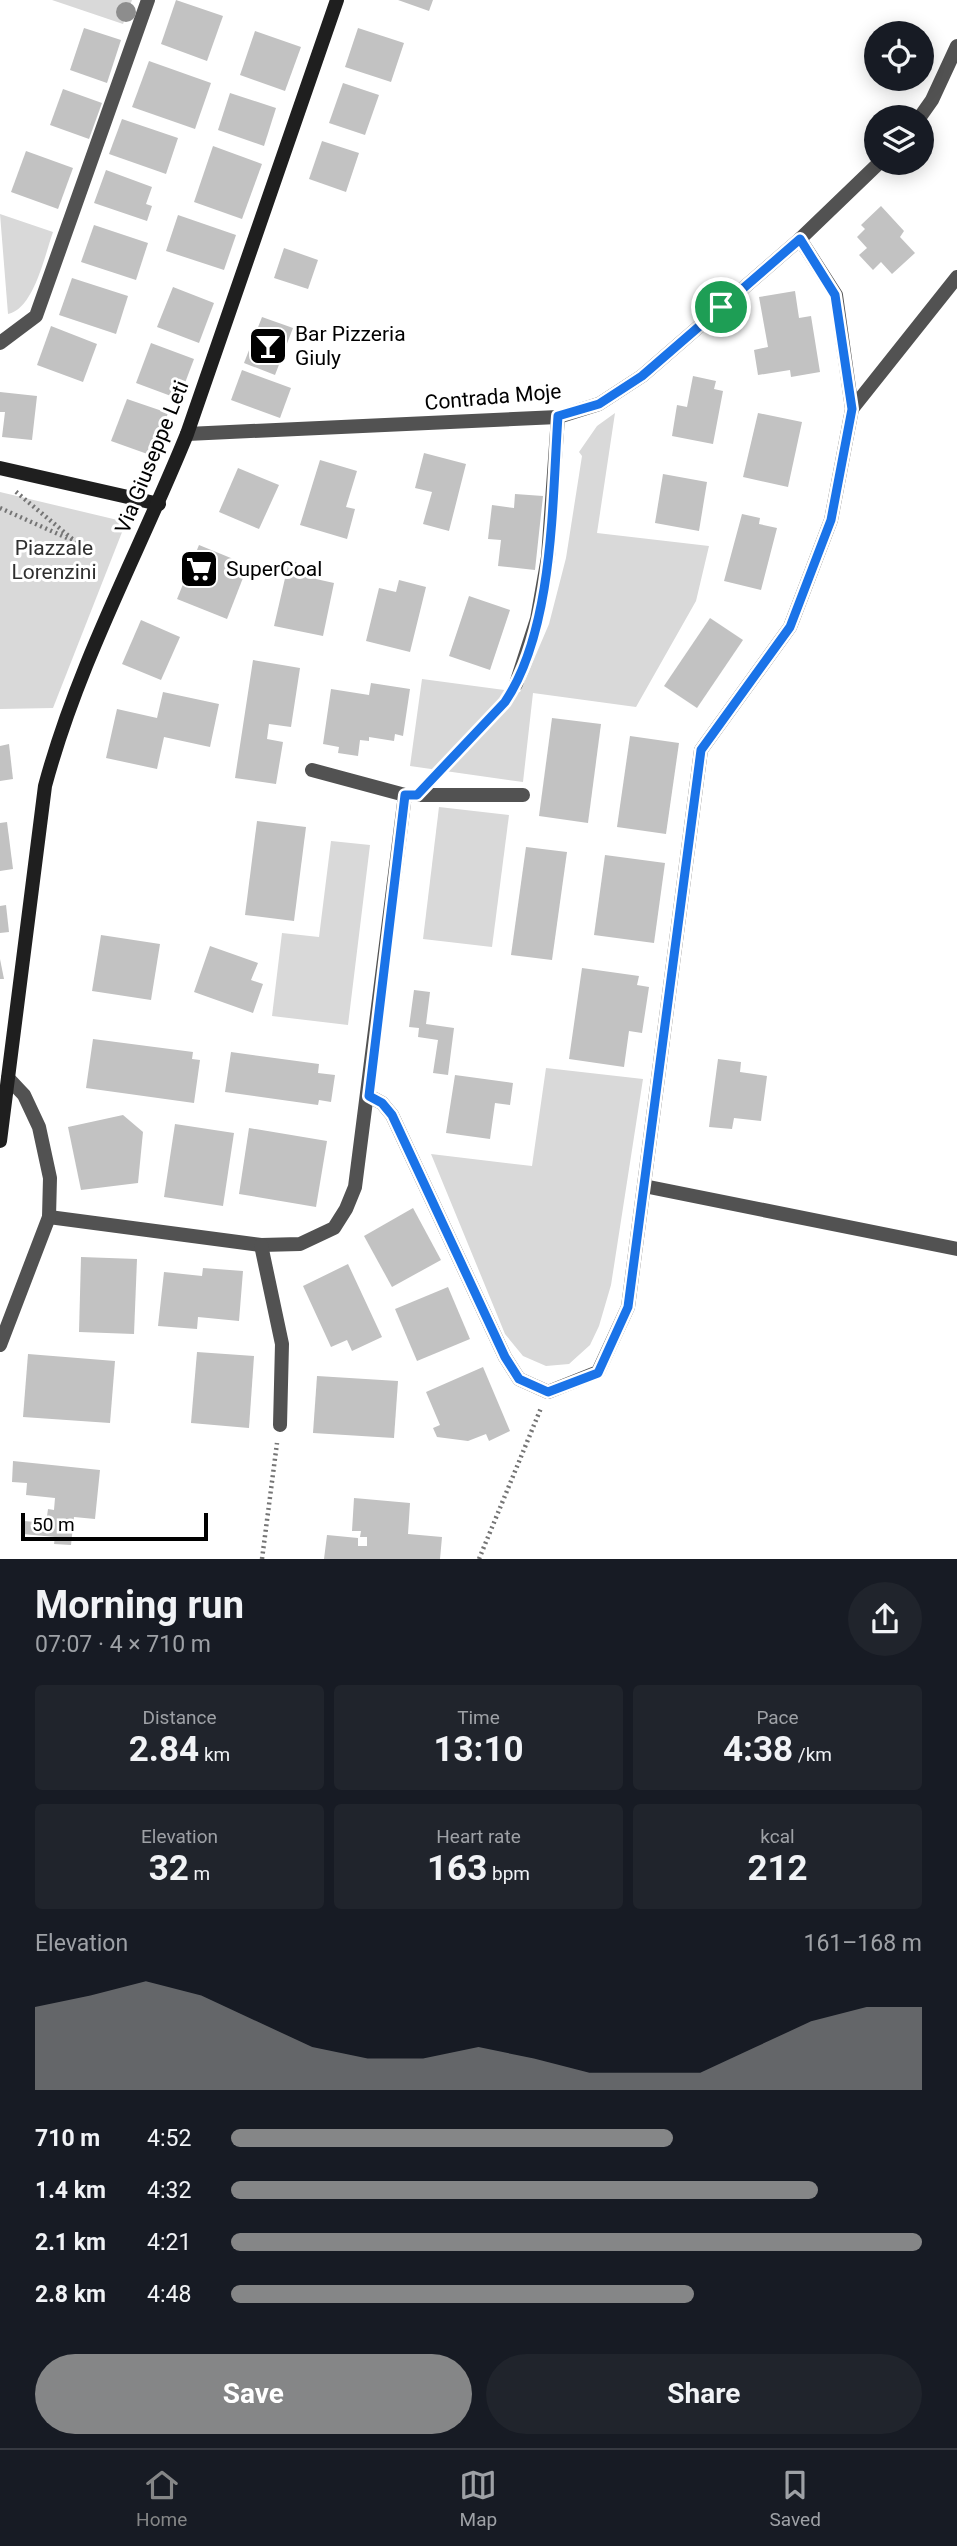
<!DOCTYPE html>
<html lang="en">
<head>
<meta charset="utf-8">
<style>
  body { margin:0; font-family:Roboto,sans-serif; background:#20242c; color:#f1f3f6; height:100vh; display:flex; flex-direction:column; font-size:26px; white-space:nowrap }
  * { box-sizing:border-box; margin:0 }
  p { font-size:23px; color:#9ea1a6 }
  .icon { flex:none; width:38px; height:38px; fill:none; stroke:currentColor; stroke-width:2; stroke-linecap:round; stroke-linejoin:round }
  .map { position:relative; height:1559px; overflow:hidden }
  .sheet { display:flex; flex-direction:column; background:#171b24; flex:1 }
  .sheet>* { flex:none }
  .buttons { position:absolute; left:864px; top:21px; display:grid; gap:14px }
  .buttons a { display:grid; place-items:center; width:70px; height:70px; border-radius:50%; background:#171b24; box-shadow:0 4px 18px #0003; font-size:35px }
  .scale { position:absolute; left:21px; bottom:18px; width:187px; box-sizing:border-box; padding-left:7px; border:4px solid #000; border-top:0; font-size:19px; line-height:24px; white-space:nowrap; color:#000; -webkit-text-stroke:5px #fff; paint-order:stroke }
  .pin { position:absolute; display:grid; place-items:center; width:60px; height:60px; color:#fff; margin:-30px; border:4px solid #fff; border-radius:50%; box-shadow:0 2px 7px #0007 }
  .round { display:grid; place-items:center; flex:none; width:74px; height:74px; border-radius:37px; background:#20242c }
  .summary { display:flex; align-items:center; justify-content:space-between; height:119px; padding:0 35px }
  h1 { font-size:38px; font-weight:700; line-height:52px }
  .stats { display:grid; grid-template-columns:repeat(3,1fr); gap:10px; height:119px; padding:7px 35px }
  .stats div { display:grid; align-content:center; border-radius:7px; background:#20242c; text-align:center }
  .stats b { font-size:35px; font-weight:700 }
  .stats small { font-size:19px; font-weight:400 }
  .stats p { font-size:19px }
  .chart { height:196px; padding:14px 35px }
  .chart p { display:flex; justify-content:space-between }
  .chart svg { width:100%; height:126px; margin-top:7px; fill:#858687; opacity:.7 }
  .cta { display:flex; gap:14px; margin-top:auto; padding:14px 35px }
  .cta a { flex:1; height:80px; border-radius:42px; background:#858687; color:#fff; font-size:28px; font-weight:700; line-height:80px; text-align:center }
  .cta a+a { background:#20242c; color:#f1f3f6 }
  ul { padding:0 35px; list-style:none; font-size:23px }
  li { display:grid; grid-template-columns:112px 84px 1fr; align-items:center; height:52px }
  li i { height:18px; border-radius:9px; background:#858687 }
  .menu { display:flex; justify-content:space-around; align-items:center; height:98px; border-top:2px solid #363941; background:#171b24; font-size:19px; color:#9ea1a6 }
  .menu a { display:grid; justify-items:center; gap:4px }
  .menu .active { color:#858687 }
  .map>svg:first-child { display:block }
</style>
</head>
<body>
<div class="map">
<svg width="957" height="1559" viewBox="0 0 957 1559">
  <rect width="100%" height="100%" fill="#fff"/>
  <g fill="#d9d9d9">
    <polygon points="52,0 132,0 123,24"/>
    <path d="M0 214 53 232C45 254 34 309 8 314Z"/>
    <polygon points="615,413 597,533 709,546 696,601 636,707 533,693 523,782 410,766 422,679 520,692 549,624 566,558 582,456 579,452 597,426"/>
    <polygon points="0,492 126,522 53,708 0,709"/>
    <polygon points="439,807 509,815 492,947 423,939"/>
    <polygon points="331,841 370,845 348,1025 272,1016 282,933 319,937"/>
    <polygon points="546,1068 643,1079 611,1285 599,1326 590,1345 569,1364 546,1366 523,1356 505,1334 431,1154 532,1166"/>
  </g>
  <g fill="#c2c2c2">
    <polygon points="176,0 223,16 207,61 161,44"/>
    <polygon points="398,0 433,0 429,11"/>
    <polygon points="84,28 121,40 107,83 70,70"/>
    <polygon points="358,28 404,43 391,82 345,67"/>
    <polygon points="255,31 301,47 285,91 240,75"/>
    <polygon points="149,61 211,83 195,129 132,107"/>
    <polygon points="343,83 379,95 365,135 329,123"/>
    <polygon points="63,89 102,103 89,139 50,125"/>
    <polygon points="230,93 276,108 264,146 218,130"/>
    <polygon points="122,119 178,138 166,174 109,154"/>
    <polygon points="322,141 359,153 346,192 309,179"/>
    <polygon points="213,146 262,164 242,219 194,202"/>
    <polygon points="26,151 73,168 58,209 11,192"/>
    <polygon points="106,170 152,187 146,204 152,206 147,221 94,203"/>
    <polygon points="881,206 904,231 900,237 915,253 892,274 881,262 873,270 859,255 867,248 857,237 865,229 861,225"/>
    <polygon points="178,215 236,235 224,270 166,251"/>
    <polygon points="94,225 148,243 136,280 81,262"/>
    <polygon points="284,248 318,260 308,289 274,278"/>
    <polygon points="72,278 128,296 116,334 59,315"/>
    <polygon points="173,287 214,303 199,343 157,327"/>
    <polygon points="795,291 799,318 811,316 820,372 791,377 790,370 758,375 754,350 768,347 759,297"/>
    <polygon points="262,317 293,328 275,375 244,363"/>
    <polygon points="51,326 97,344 83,382 37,365"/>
    <polygon points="151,343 194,359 179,399 136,383"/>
    <polygon points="242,370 291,388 280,418 231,400"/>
    <polygon points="693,376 716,381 714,389 723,391 713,444 672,436 677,405 687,407"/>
    <polygon points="0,392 37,396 32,440 2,437 5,412 0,412"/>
    <polygon points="127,399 168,413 153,456 111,441"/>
    <polygon points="758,413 802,422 788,487 743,477"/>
    <polygon points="424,453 466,464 449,531 423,524 432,492 415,488"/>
    <polygon points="320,460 357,471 346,507 355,509 347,539 300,525"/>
    <polygon points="238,468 279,485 259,529 219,512"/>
    <polygon points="663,474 707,482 699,531 655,523"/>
    <polygon points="515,494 543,496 535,570 498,566 501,540 488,539 492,505 514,508"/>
    <polygon points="742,514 760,518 759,524 777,528 761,590 724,581"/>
    <polygon points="199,545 248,565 227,619 177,599"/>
    <polygon points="289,561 318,568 316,579 334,583 323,636 274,626"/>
    <polygon points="399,580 426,587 410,652 366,641 379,588 396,592"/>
    <polygon points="469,596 510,610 490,670 449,656"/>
    <polygon points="710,618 743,640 697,708 664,686"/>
    <polygon points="141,620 180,637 161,680 122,664"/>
    <polygon points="253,660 300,668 291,727 269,724 267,739 283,742 276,784 235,778"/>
    <polygon points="371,683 410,689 403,736 395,734 394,741 369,737 369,741 360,740 358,756 338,753 339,747 323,744 331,689 369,695"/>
    <polygon points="163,692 219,704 210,747 164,737 157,769 106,758 117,709 157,718"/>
    <polygon points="552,718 601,724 588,823 539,816"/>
    <polygon points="630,736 679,743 666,834 617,827"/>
    <polygon points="9,744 13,779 0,781 0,746"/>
    <polygon points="257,821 306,827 294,921 245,915"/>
    <polygon points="7,822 13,869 0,871 0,823"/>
    <polygon points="526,847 567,852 552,960 511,955"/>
    <polygon points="605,855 665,863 654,943 594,935"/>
    <polygon points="6,905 9,932 0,933 0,906"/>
    <polygon points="101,935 160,944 151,1000 92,991"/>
    <polygon points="210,946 258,963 251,980 263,984 253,1013 194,992"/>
    <polygon points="0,959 4,979 0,979"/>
    <polygon points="582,968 639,976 637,985 649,987 642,1033 629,1031 624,1067 569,1059"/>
    <polygon points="414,990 430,992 426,1024 454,1028 448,1075 433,1073 438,1040 418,1037 419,1028 409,1027"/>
    <polygon points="93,1039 193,1052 192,1059 200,1060 194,1103 86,1088"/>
    <polygon points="231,1052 319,1064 318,1073 335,1075 331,1102 319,1100 318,1105 225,1092"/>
    <polygon points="718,1059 741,1062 740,1072 767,1076 761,1121 734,1118 732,1129 709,1127"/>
    <polygon points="455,1075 513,1083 510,1105 495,1103 490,1139 446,1133"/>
    <polygon points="123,1115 143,1132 138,1183 81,1190 68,1127"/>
    <polygon points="175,1124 234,1133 223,1206 164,1197"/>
    <polygon points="249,1128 327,1141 316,1207 239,1194"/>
    <polygon points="413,1208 441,1260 392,1287 364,1236"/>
    <polygon points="81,1257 137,1259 134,1334 79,1332"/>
    <polygon points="348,1264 382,1337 352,1351 347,1340 331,1347 303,1286"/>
    <polygon points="203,1268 243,1271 239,1321 198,1317 197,1329 158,1326 164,1272 202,1276"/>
    <polygon points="448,1287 470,1339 417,1361 395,1309"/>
    <polygon points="197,1352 254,1356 249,1428 191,1423"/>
    <polygon points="28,1354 115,1361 110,1423 23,1417"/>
    <polygon points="483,1367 510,1431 489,1441 486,1434 468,1441 437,1437 433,1428 440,1425 426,1392"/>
    <polygon points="317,1376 398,1381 394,1438 313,1433"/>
    <polygon points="13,1461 100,1470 95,1519 74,1517 71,1545 54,1544 55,1537 23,1534 24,1521 46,1523 48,1509 54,1510 55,1498 26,1495 27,1483 12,1482"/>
    <polygon points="354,1498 410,1503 408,1534 442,1537 440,1559 324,1559 327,1535 358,1538 358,1546 367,1546 367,1537 360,1537 361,1531 352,1531"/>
  </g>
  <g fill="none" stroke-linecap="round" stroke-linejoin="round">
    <g stroke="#747474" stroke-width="4.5" stroke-dasharray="2 3.5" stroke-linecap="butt">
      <polyline points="0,508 76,542 15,491"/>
      <polyline points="435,775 506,700"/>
      <polyline points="262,1559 277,1443"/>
      <polyline points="479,1559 541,1408"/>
    </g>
    <g stroke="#525252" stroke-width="14">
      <polyline points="852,409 957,277"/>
      <polyline points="312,770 405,795 523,795"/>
      <polyline points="644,1186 957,1249"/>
    </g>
    <g stroke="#525252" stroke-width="14">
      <polyline points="920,117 932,100 957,46"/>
      <polyline points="0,343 36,316 148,0"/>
      <polyline points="187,434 558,417 599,404 642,376 800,239 879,163"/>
      <polyline points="516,684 537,619 548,557 558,417"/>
      <polyline points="369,1096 382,1103 392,1115 505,1357 519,1379 548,1392 598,1372 628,1307 701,750 790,627 831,520 852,409 836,295 800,239"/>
      <polyline points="49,1217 261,1245 300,1244 334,1228 346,1209 355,1187 405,795"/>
      <polyline points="261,1245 282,1344 280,1425"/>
      <polyline points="0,1345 49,1217 50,1178 39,1127 24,1095 8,1078"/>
    </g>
    <g stroke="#1f1f1f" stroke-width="14">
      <polyline points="0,468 159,504"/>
      <path d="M0 1141 45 786C78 663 139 552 187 434L337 0"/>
    </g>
  </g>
  <circle fill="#8d8d8d" cx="126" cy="12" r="10"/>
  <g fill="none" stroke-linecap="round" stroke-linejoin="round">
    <defs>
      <path id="route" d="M800 239 835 295 852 409 831 520 790 627 701 750 628 1307 598 1373 548 1392 519 1379 505 1357 392 1115 382 1103 369 1096 405 795H417L505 702C554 629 552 502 558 416L599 404 642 376Z"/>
    </defs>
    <use href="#route" stroke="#fff" stroke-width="14"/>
    <use href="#route" stroke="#1a73e8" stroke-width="9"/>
  </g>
  <defs>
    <symbol id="bar-square" viewBox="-11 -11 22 22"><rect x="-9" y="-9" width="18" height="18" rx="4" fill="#000" stroke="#fff"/><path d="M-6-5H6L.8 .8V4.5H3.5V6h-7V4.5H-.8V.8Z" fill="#fff"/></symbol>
    <symbol id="supermarket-square" viewBox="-11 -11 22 22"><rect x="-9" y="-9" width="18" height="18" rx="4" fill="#000" stroke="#fff"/><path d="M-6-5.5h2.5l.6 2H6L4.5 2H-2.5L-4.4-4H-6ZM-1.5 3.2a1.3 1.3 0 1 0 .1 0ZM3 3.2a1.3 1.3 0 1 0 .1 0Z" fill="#fff"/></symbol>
  </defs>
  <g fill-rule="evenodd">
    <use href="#bar-square" x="246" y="324" width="44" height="44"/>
    <use href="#supermarket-square" x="177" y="547" width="44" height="44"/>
  </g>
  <g text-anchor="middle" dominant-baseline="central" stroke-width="6" stroke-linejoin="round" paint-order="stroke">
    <g font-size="21" fill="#000" stroke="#fff" text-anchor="start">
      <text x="295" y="334">Bar Pizzeria<tspan x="295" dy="24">Giuly</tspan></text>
      <text x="226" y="569">SuperCoal</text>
    </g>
    <g font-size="21" fill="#000" stroke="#fff">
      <text transform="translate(493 397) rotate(-5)">Contrada Moje</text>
      <text transform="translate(152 457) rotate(-68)">Via Giuseppe Leti</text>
    </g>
    <g font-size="21" fill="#303030" stroke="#fff">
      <text x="54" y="548">Piazzale<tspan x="54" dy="24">Lorenzini</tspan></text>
    </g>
  </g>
</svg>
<div class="buttons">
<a><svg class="icon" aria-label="locate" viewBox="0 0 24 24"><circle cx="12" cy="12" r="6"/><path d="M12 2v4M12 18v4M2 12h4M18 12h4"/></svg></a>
<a><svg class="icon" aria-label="layers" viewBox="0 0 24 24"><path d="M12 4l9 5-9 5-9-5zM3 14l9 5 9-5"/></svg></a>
</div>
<div class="scale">50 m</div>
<div class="pin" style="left:721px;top:307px;background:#1e9e55"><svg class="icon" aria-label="arrive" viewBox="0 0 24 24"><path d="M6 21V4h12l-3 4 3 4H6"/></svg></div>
</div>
<section class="sheet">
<div class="summary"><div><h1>Morning run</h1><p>07:07 · 4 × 710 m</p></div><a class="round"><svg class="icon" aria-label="share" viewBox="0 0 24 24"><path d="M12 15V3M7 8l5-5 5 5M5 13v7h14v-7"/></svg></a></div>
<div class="stats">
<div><p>Distance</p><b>2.84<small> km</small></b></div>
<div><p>Time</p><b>13:10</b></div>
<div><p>Pace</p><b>4:38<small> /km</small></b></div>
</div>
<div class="stats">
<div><p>Elevation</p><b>32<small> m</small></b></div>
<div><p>Heart rate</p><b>163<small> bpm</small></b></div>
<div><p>kcal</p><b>212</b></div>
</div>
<div class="chart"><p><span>Elevation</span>161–168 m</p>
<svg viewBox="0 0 160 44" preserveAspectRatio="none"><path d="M0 44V15L10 11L20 6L30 11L40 20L50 29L60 33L70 33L80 29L90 33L100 38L110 38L120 38L130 29L140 20L150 15L160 15V44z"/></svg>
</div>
<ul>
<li><b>710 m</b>4:52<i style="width:64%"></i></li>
<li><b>1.4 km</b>4:32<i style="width:85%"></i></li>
<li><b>2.1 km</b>4:21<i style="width:100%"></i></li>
<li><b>2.8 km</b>4:48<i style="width:67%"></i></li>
</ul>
<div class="cta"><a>Save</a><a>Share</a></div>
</section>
<nav class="menu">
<a class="active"><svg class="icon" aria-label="home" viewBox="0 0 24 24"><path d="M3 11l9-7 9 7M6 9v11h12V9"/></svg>Home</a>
<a><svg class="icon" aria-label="map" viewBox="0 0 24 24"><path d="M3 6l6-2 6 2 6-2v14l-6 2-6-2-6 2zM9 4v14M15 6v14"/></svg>Map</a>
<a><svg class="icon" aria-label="saved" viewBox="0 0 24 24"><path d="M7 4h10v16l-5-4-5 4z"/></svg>Saved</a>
</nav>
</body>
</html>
